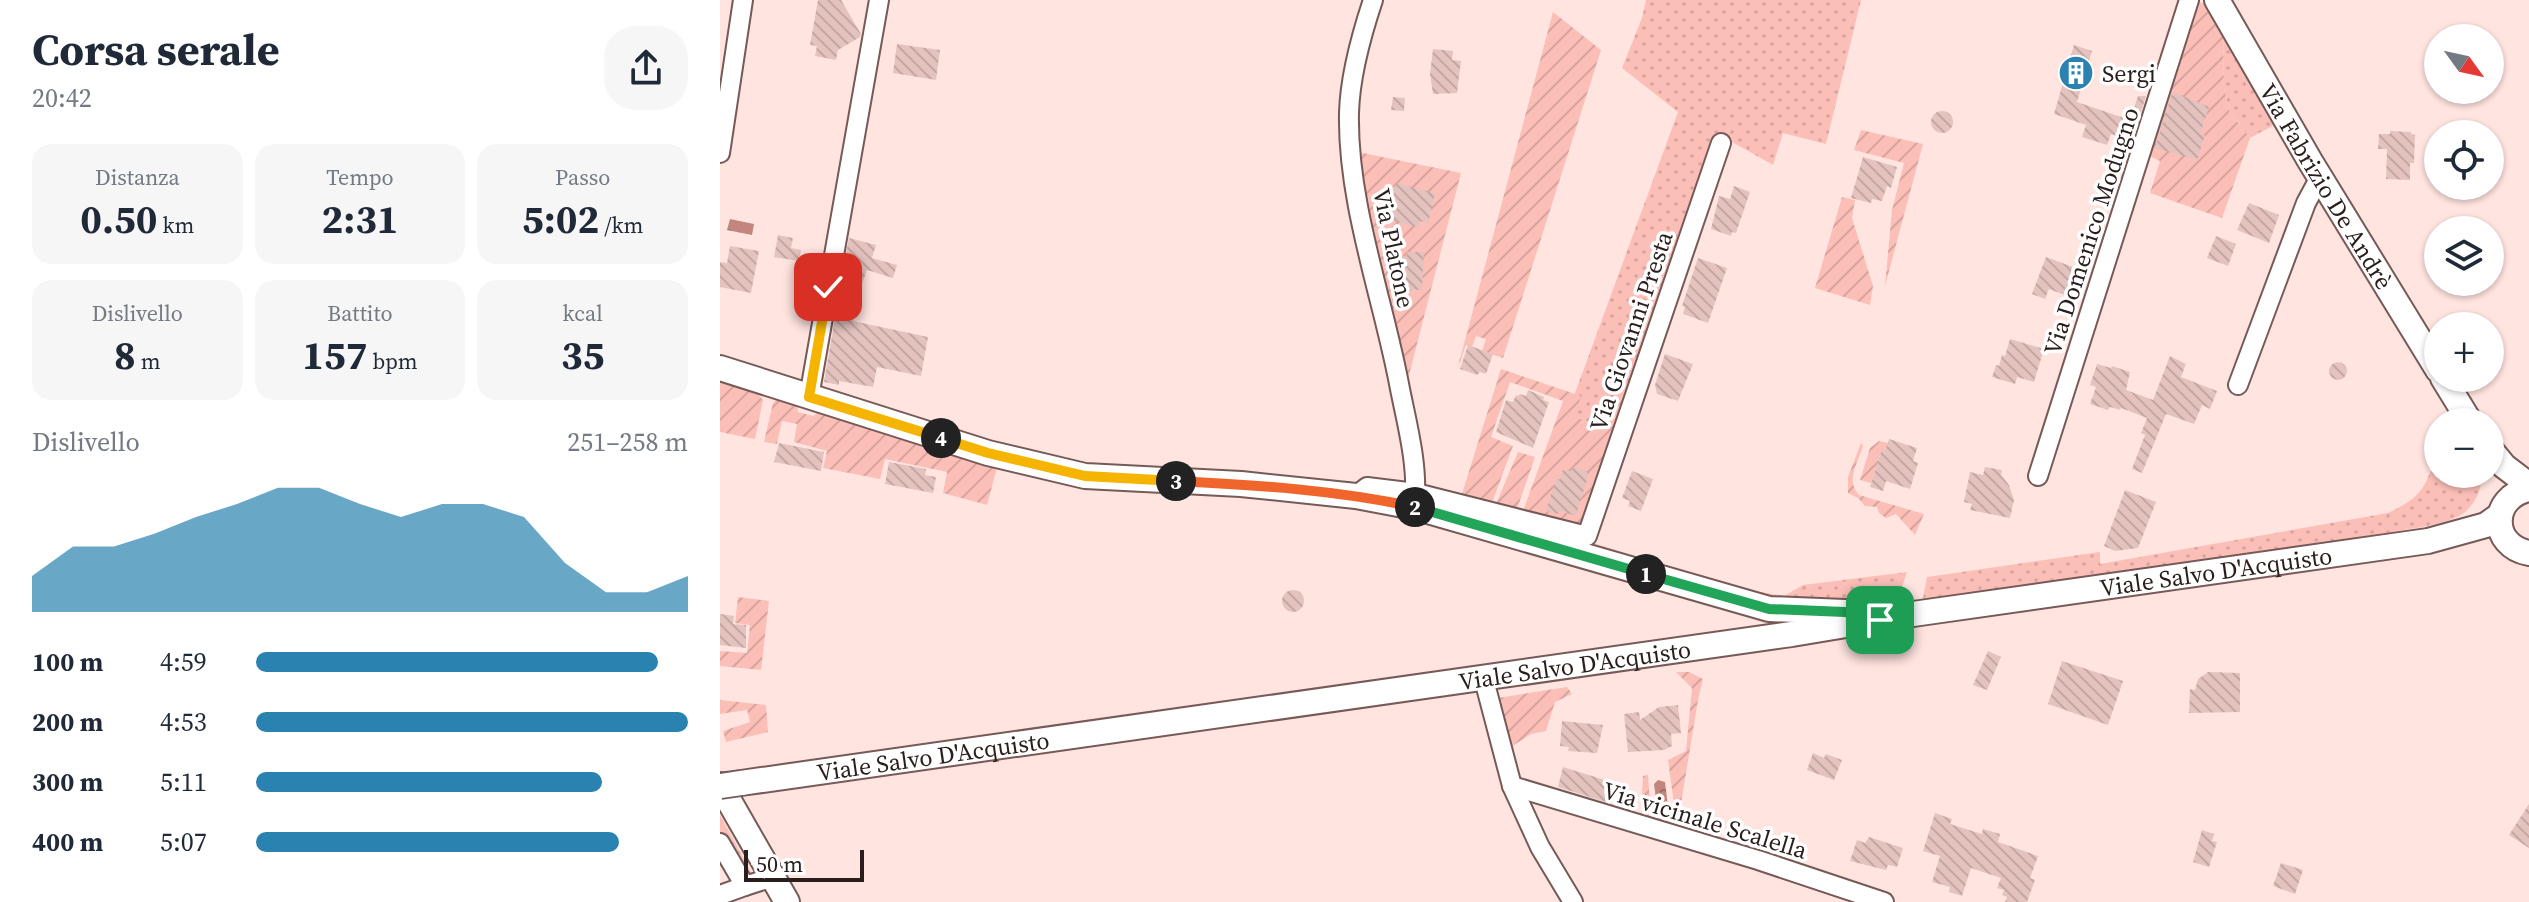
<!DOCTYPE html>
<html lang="it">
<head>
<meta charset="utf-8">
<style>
  body { margin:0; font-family:"Source Serif 4",serif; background:#f6f6f7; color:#1f2937; height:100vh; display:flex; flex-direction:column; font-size:30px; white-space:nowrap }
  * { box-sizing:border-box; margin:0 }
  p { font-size:26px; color:#747a83 }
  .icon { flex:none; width:44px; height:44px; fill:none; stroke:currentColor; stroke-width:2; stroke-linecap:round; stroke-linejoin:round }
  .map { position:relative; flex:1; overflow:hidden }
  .drawer { display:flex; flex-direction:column; background:#fff; width:720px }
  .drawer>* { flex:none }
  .needle { width:52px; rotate:123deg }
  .fabs { position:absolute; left:1704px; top:24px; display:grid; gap:16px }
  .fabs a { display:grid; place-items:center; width:80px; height:80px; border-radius:50%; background:#fff; box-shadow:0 2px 6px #0004; font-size:40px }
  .scale { position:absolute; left:24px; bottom:20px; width:120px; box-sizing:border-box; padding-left:8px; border:4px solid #2a1e1d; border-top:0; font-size:22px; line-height:28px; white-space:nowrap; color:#2a1e1d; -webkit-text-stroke:6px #fff; paint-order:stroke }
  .pin { position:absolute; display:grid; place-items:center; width:68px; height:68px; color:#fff; margin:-34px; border-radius:16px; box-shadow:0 4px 12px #0006 }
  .km { position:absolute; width:40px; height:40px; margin:-20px; border-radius:50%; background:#222; color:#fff; font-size:22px; line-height:40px; text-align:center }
  .round { display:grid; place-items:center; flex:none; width:84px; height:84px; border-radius:32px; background:#f6f6f7 }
  .headline { display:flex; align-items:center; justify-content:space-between; height:136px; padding:0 32px }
  h1 { font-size:44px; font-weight:700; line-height:60px }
  .figures { display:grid; grid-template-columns:repeat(3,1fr); gap:12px; height:136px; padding:8px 32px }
  .figures div { display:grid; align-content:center; border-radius:20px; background:#f6f6f7; text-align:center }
  .figures b { font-size:40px; font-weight:700 }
  .figures small { font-size:22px; font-weight:400 }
  .figures p { font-size:22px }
  .chart { height:224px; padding:16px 32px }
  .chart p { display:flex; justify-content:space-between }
  .chart svg { width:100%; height:144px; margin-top:8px; fill:#2a82b0; opacity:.7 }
  ul { padding:0 32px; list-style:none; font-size:26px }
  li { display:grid; grid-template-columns:128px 96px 1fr; align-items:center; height:60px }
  li i { height:20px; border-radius:10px; background:#2a82b0 }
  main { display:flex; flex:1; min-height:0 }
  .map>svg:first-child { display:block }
</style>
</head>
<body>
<main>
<section class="drawer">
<div class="headline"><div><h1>Corsa serale</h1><p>20:42</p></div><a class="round"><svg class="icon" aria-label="share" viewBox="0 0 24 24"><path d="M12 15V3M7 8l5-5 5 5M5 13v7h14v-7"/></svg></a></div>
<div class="figures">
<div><p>Distanza</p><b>0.50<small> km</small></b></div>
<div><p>Tempo</p><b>2:31</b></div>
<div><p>Passo</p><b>5:02<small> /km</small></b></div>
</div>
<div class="figures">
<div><p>Dislivello</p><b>8<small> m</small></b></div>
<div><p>Battito</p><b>157<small> bpm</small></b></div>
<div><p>kcal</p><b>35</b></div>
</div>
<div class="chart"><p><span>Dislivello</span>251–258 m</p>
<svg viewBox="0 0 160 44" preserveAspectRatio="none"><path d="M0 44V33L10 24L20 24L30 20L40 15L50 11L60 6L70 6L80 11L90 15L100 11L110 11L120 15L130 29L140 38L150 38L160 33V44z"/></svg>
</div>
<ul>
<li><b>100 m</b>4:59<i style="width:93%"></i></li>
<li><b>200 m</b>4:53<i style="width:100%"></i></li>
<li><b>300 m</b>5:11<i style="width:80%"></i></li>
<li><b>400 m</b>5:07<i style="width:84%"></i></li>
</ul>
</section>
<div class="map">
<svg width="1809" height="902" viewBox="0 0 1809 902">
  <defs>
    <pattern id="grass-dots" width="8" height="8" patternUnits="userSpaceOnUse" patternTransform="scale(2)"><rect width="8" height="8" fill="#fcbfb8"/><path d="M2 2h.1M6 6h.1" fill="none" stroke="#d8a49e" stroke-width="1.8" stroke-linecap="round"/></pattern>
    <pattern id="garden-furrows" width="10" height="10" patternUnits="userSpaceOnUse" patternTransform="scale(2)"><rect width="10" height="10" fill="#fcbfb8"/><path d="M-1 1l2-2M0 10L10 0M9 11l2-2" fill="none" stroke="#d8a49e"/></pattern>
    <pattern id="water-ripples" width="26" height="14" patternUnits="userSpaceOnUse" patternTransform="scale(2)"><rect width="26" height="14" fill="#c2867f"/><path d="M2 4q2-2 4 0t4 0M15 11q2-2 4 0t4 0" fill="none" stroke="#9e6d67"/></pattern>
    <pattern id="building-back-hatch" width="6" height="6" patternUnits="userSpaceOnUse" patternTransform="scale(2)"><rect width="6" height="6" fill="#e4c3bf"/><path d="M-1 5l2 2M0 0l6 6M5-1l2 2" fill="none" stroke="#c4a7a4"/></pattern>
  </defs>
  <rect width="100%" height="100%" fill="#ffe4e0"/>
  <g fill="url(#grass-dots)">
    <polygon points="926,0 1141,0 1106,144 1063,133 1053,165 996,133 893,430 847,415 958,112 902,68 922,18"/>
    <polygon points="1503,30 1558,123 1530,138 1510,113 1504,88"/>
    <path d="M1718 451V474H1762C1762 490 1754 508 1739 516 1720 526 1698 527 1678 531 1646 536 1615 541 1584 546L1567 553 1202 603 1207 577 1380 552V564L1668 513C1704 496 1705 487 1718 451Z"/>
    <polygon points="708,501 856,538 1028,590 1064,596 1083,585 1187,572 1177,603 1126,606 1061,601"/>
    <polygon points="0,815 32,874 25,874 0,834"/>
  </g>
  <g fill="url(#garden-furrows)">
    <polygon points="1476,1 1491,6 1503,30 1504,88 1510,113 1530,138 1502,218 1430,193 1440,161 1429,156"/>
    <polygon points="833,12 881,50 783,358 762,351 766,339 756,336 752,347 746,345 737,370"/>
    <polygon points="1141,130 1203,144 1165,286 1172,210 1184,163 1134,150"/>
    <polygon points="638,152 741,173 688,379 642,191"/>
    <polygon points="1122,197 1135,200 1132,218 1153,286 1150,305 1095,288"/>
    <polygon points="781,369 861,396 854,417 893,430 859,527 803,511 843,401 790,382 771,437 793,446 772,503 740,500"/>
    <polygon points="0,380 36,392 43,400 35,439 0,432"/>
    <polygon points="60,397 77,402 78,412 93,416 101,410 278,464 267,505 223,493 227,472 165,459 160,479 103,468 107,451 74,442 77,424 62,421 57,444 44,442 53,403"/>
    <polygon points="1159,441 1168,443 1165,451 1162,450 1151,483 1140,480 1150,448"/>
    <path d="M1141 443 1143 446C1138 463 1125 480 1139 495L1204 514 1195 535 1176 514 1166 518 1159 513 1157 507 1145 506 1138 498 1128 493V477Z"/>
    <polygon points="798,452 815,457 797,509 776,504"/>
    <polygon points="18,597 49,601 41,670 0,666 0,651 27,653 30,625 15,623"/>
    <polygon points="956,672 969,672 983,679 978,700 957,828 921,820 923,776 928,775 931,815 955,811 948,760 966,751 972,688"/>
    <polygon points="847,687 852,694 835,702 826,731 811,734 789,748 778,698"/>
    <polygon points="0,700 46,705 48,732 6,742 3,731 30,722 27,710 0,714"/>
  </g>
  <g fill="url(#water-ripples)">
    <polygon points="10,219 34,224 32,235 7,230"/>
    <polygon points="938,780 945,782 948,806 937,807 934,784"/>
  </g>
  <g fill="url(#building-back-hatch)">
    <polygon points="98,0 121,0 141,34 140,37 118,50 116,60 95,56 97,46 90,45"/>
    <polygon points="177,44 220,50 216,80 173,73"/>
    <polygon points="1354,45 1372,51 1357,102 1410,120 1418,96 1426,96 1412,141 1391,134 1387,145 1362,137 1366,125 1334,114"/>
    <polygon points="713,49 733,51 732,60 741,61 737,93 713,94 710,74"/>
    <polygon points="1456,93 1489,107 1480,134 1485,135 1477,160 1435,148 1452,94"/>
    <polygon points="673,97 685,98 684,111 671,110"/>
    <circle cx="1222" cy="122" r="11"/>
    <polygon points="1670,131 1691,132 1691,134 1695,135 1694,163 1690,163 1690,180 1666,179 1667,149 1658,149 1659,134 1670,134"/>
    <polygon points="1143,157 1177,167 1171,188 1167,186 1162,201 1152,199 1151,203 1131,198"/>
    <polygon points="676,183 715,193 708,223 700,221 699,227 670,221 674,204 669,203 672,186 675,187"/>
    <polygon points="1014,186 1030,192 1016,233 1012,232 1011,236 991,229 999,196 1010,199"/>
    <polygon points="1529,203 1559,215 1549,243 1517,230"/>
    <polygon points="58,235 73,238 71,248 81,250 79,261 54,257"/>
    <polygon points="1496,236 1516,244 1508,266 1487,258"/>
    <polygon points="129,238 156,245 152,258 177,265 173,278 147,270 138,294 133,321 208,337 201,376 157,367 153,387 119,381 119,385 104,382 122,279 130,261 125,259"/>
    <polygon points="10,246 39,251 31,293 0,287 0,262 7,263"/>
    <polygon points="687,252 704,252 702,290 675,289 676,256 687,256"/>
    <polygon points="1326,257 1353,267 1345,295 1329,289 1325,299 1312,294"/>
    <polygon points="978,258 1007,268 988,323 963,314 965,307 962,306"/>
    <polygon points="1290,339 1324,349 1314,382 1297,377 1295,384 1272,377 1276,365 1279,366 1282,355 1285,356"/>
    <polygon points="748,345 773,354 766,374 760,372 757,375 740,369"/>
    <polygon points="945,354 973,364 958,401 937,394 935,385"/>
    <polygon points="1450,356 1466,364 1461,377 1497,391 1490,409 1482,405 1474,424 1446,414 1422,473 1412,469 1425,435 1421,433 1427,418 1401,408 1400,410 1390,407 1388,410 1370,404 1376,387 1370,385 1377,364 1391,368 1392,366 1410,372 1406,390 1433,400"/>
    <circle cx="1618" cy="371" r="9"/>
    <polygon points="808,390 824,397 823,400 829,402 813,448 776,432 786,400 793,402 796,395 798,396 800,394 806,396"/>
    <polygon points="1169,439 1197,448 1193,461 1198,463 1190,489 1166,481 1163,491 1150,487 1162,449 1165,451"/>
    <polygon points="59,443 104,452 101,471 54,462"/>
    <polygon points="169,462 206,469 205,475 216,477 213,493 165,484"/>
    <polygon points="853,467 869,472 856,516 839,511 838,514 826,511 836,479 840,480 843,470 851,471"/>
    <polygon points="1265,467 1282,470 1281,475 1289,485 1294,500 1290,518 1250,510 1252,504 1244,502 1250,472 1263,475"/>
    <polygon points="912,471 933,479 921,511 908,506 910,501 902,498"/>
    <polygon points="1405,490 1436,502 1418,548 1395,551 1384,546"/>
    <circle cx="573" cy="601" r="11"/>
    <polygon points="0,614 14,616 13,624 26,625 26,648 0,645"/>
    <polygon points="1268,651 1281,657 1267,690 1253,685"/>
    <polygon points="1342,661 1403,681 1388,725 1328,704"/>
    <polygon points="1488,672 1520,673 1520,712 1469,713 1470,689 1475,690 1478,679"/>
    <polygon points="958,705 961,733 951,734 952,746 944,750 908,752 904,714 919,712 920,720 939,707"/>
    <polygon points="842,721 883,725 877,753 848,751 849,747 840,746"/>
    <polygon points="1093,753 1104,758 1106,754 1122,760 1114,780 1087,770"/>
    <polygon points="843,767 885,780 884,794 891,796 892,804 838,787"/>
    <polygon points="1809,804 1809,848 1789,835"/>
    <polygon points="1215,813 1232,819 1230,824 1262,834 1263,829 1280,834 1278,842 1318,856 1310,878 1315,880 1307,902 1285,902 1287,897 1282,895 1284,890 1277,888 1281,878 1251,868 1242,896 1229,892 1230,887 1212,882 1220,856 1203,851"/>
    <polygon points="1482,830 1494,834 1492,841 1497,842 1489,867 1473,862"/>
    <polygon points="1149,837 1183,848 1177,867 1168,865 1166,870 1130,861 1137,840 1145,843"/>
    <polygon points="1561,863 1583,870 1575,894 1553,886"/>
  </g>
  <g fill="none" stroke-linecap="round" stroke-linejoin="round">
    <defs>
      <g id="minor">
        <path d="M653 0C641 36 630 75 629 113 627 204 664 301 680 389 687 424 699 469 694 504"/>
        <polyline points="0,153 23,0"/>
        <polyline points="1518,385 1586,203 1600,177"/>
        <polyline points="89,397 159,0"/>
        <polyline points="1318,476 1469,0"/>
        <polyline points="638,494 647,487 696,493 867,536 1001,143"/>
        <polyline points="763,676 792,786 820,847 853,902"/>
        <polyline points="792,786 1038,860 1164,902"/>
        <polyline points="0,843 25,886 53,877"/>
        <polyline points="0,895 25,886"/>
      </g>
      <g id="tertiary">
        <path id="s1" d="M1497 0 1590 161 1718 370"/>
        <polyline points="0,368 268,453 365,476 521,484 636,496 694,507 1049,609 1125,612 1137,615"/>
        <polyline points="1723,378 1750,422"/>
        <polyline points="1770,449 1784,466 1809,485"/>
        <path d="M1809 489C1770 497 1770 546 1809 553"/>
        <path id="s2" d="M21 783 1072 634 1186 615 1708 541 1766 525 1780 515"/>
        <polyline points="0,785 67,902"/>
      </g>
    </defs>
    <use href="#minor" stroke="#765a57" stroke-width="22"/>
    <use href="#tertiary" stroke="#765a57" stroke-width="28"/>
    <use href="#minor" stroke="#fff" stroke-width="18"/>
    <use href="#tertiary" stroke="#fff" stroke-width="24"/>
    <defs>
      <polyline id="tertiary-bridge" points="0,786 21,783"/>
    </defs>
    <use href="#tertiary-bridge" stroke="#765a57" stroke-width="28" stroke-linecap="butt"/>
    <use href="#tertiary-bridge" stroke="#fff" stroke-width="24"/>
  </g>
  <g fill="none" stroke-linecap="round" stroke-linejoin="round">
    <defs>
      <polyline id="split-1" points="926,574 1049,609 1125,612 1160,620"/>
      <polyline id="split-2" points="695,507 926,574"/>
      <path id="split-3" d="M456 481C536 485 616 490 695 507"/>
      <polyline id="split-4" points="221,438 268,453 365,476 456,481"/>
      <polyline id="split-5" points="108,287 89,397 221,438"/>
    </defs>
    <use href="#split-1" stroke="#fff" stroke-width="16"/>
    <use href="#split-2" stroke="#fff" stroke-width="16"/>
    <use href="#split-3" stroke="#fff" stroke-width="16"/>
    <use href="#split-4" stroke="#fff" stroke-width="16"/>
    <use href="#split-5" stroke="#fff" stroke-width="16"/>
    <use href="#split-1" stroke="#22a559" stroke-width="10"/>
    <use href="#split-2" stroke="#22a559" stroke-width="10"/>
    <use href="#split-3" stroke="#f0652b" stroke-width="10"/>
    <use href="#split-4" stroke="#f5b400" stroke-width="10"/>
    <use href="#split-5" stroke="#f5b400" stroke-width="10"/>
  </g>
  <defs>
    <symbol id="building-disc" viewBox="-11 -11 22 22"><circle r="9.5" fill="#2a82b0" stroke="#fff"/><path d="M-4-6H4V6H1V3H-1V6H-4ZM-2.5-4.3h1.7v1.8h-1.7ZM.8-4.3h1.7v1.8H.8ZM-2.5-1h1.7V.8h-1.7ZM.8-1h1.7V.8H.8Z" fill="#fff"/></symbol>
  </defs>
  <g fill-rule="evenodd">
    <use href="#building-disc" x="1336" y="53" width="40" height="40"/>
  </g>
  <g text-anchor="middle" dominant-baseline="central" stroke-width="7" stroke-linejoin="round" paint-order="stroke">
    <g font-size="24" fill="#2a1e1d" stroke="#fff" text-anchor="start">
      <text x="1382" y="73">Sergi</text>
    </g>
    <g font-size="24" fill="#2a1e1d" stroke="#fff">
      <text stroke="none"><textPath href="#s1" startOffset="216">Via Fabrizio De Andrè</textPath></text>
      <text transform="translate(1371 231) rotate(-72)">Via Domenico Modugno</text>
      <text transform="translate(674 248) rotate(78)">Via Platone</text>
      <text transform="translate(911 331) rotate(-71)">Via Giovanni Presta</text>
      <text stroke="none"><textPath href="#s2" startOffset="1490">Viale Salvo D'Acquisto</textPath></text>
      <text stroke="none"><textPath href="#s2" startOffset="842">Viale Salvo D'Acquisto</textPath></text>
      <text stroke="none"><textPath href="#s2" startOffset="194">Viale Salvo D'Acquisto</textPath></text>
      <text transform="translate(985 820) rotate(17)">Via vicinale Scalella</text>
    </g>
  </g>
</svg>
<div class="fabs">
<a><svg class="needle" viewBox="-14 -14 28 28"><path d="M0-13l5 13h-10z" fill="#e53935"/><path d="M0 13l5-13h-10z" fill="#747a83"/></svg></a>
<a><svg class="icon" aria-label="locate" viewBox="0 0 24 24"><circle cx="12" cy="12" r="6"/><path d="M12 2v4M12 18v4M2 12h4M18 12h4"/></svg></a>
<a><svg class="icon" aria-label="layers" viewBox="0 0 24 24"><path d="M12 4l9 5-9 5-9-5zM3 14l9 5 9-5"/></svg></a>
<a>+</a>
<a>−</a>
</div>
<div class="scale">50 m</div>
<div class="pin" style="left:1160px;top:620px;background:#1e9e55"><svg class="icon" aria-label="arrive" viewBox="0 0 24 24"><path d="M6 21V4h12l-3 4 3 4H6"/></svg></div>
<div class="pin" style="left:108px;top:287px;background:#d93025"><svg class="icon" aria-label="check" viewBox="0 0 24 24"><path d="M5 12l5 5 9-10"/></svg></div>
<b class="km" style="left:926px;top:574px">1</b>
<b class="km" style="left:695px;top:507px">2</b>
<b class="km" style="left:456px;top:481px">3</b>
<b class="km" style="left:221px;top:438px">4</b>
</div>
</main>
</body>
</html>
